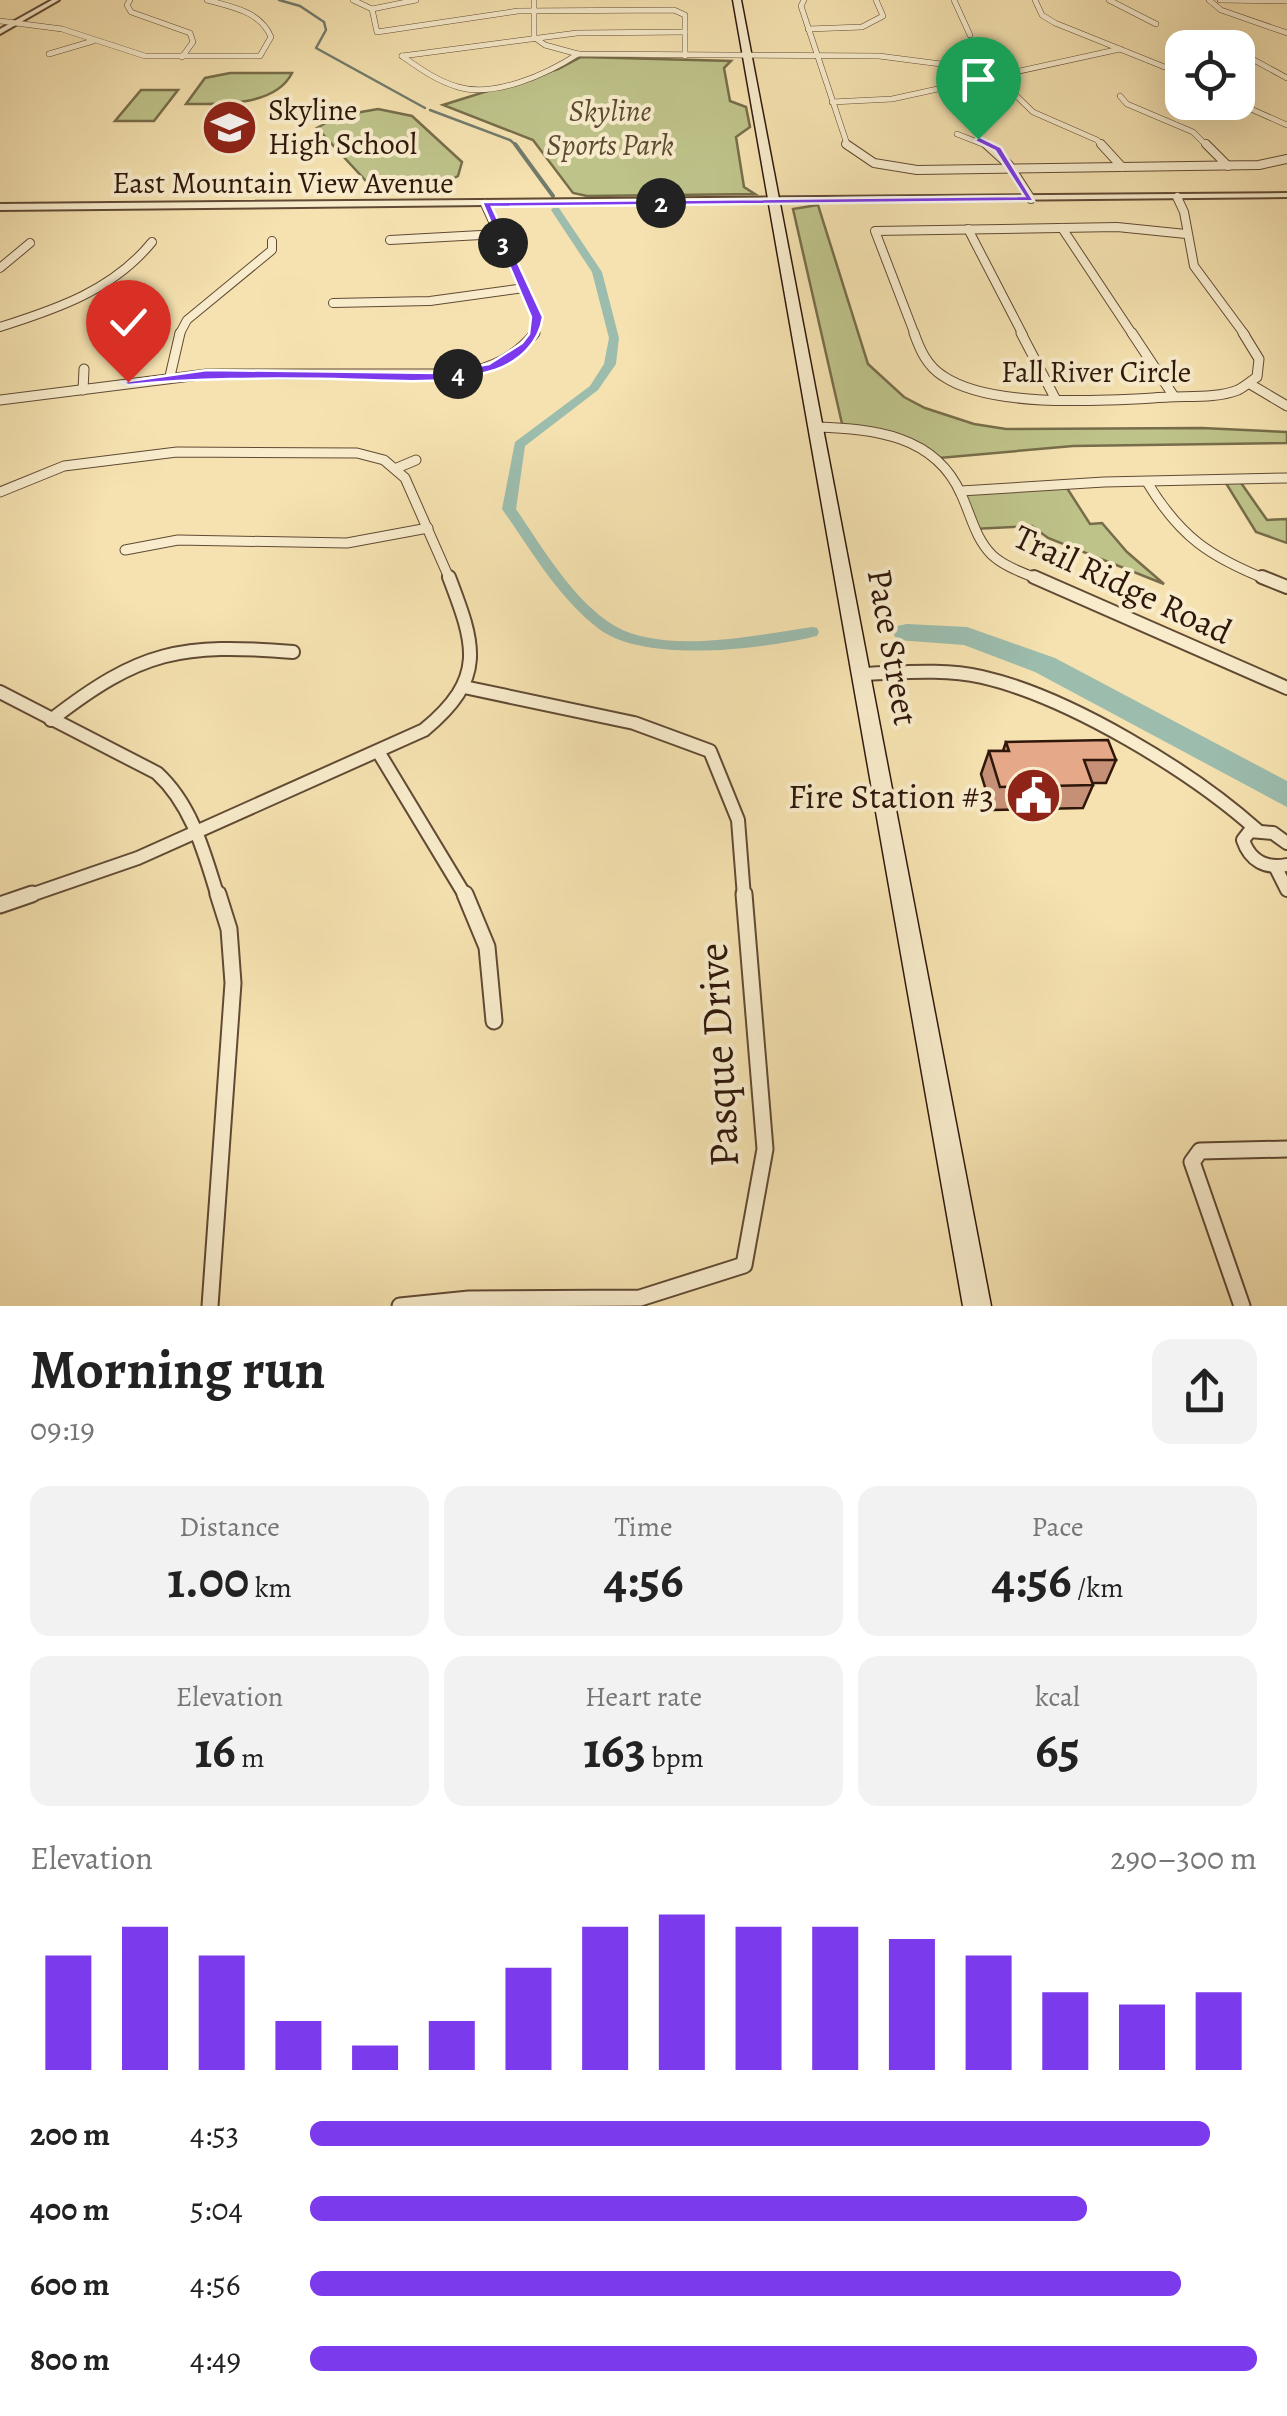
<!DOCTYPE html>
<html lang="en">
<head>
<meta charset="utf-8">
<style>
  body { margin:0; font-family:Alegreya,serif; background:#f2f2f2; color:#222; height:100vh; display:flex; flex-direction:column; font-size:38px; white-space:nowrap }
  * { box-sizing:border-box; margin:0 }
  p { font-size:32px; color:#767676 }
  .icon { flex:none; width:55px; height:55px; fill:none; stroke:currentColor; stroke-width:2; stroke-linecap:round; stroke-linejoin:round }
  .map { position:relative; height:1306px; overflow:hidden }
  .side { display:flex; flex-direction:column; background:#fff; flex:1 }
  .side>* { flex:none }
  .buttons { position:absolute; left:1165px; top:30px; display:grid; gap:20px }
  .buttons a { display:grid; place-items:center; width:90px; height:90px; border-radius:20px; background:#fff; box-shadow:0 10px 40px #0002; font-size:50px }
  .pin { position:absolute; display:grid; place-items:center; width:85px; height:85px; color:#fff; margin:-102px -42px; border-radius:50% 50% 50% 0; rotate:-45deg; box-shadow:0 0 10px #0007 }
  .pin .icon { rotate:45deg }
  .km { position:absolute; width:50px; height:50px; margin:-25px; border-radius:50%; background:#222; color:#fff; font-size:28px; line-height:50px; text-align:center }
  .round { display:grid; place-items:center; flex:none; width:105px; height:105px; border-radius:20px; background:#f2f2f2 }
  .headline { display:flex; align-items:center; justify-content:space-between; height:170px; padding:0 30px }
  h1 { font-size:55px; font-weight:700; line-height:75px }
  .metrics { display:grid; grid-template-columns:repeat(3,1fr); gap:15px; height:170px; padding:10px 30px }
  .metrics div { display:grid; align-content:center; border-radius:20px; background:#f2f2f2; text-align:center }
  .metrics b { font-size:50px; font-weight:700 }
  .metrics small { font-size:28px; font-weight:400 }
  .metrics p { font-size:28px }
  .chart { height:280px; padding:20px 30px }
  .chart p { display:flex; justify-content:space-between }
  .chart svg { width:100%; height:180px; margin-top:10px; stroke:#7c3aed; stroke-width:6 }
  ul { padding:0 30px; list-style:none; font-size:32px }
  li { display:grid; grid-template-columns:160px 120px 1fr; align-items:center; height:75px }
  li i { height:25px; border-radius:12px; background:#7c3aed }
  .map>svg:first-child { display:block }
</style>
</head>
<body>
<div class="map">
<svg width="1287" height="1306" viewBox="0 0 1287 1306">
  <rect width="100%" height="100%" fill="#f5e2b0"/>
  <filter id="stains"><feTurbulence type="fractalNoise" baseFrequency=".002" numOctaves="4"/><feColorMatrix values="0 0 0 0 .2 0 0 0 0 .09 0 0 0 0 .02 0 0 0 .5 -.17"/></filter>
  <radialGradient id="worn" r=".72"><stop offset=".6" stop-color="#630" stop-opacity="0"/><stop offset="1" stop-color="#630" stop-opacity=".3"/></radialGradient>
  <g fill="#bec38a" stroke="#776d4a" stroke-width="2.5">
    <polygon points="581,57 731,61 724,68 730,101 746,107 750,127 736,137 744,187 755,194 587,196 573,193 533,140 443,105 558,69"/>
    <path d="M230 73H292C275 107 219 104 186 104L205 78Z"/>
    <polygon points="141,90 178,90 154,121 115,121"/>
    <path d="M378 109 412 116 462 162 458 176C431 192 395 196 366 181L317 128 338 116Z"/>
    <polygon points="818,205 868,364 904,397 925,408 974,424 1006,429 1202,428 1287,432 1287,443 1073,446 939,458 926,449 843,428 793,209"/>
    <polygon points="1224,480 1239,480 1267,520 1287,519 1287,543 1256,532"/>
    <polygon points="1065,485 1090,524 1102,523 1127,552 1164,584 1048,538 1032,526 973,529 961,491"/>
  </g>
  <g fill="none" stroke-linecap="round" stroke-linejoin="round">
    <g stroke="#717b6d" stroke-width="2.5">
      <polyline points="279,0 300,6 324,22 326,30 316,48 425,108"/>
      <polyline points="430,110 510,140 518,147"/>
    </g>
    <polyline stroke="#717b6d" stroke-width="4" points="515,144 553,196"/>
    <path fill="#9cbdae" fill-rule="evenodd" d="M553 208H559L602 272 619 338 616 364 598 390 525 446 516 509C542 547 574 602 615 626 665 655 756 635 812 627L817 628 819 632 817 636C762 649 646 664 599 629 558 598 531 550 502 509L515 442 590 386 604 364 609 338 592 272 551 210Z"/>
    <polygon fill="#9cbdae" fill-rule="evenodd" points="907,624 967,627 1055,658 1287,781 1287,807 1035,672 964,645 897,640 893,633 897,626"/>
    <defs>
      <g id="minor-far4">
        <polyline points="130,0 127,5 131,12 190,33 193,42 182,57"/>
        <polyline points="353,0 372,9 377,32 518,11 674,10 685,15 685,56"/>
        <polyline points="534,0 534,37 545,45 578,54 879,56 964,67 1002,82 1033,112 1097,140 1103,147"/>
        <polyline points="804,0 801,6 848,147"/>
        <polyline points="954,0 970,35"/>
        <polyline points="1035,0 1042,15 1055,23 1182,74"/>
        <polyline points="1109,0 1156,24"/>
        <polyline points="1209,0 1221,10 1287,33"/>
        <polyline points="1220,0 1287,1"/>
        <polyline points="372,9 416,0"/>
        <path d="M0 21 62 29 145 56H260L271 37C260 11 232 7 207 0"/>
        <polyline points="808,29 862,27 883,16 876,0"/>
        <polyline points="1241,53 1287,78"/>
        <polyline points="49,54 93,41"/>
        <polyline points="402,56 577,33 685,32"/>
        <path d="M402 56C419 68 437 81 458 87 495 98 547 74 578 54"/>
        <polyline points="1120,96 1127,104 1193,132 1208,147"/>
        <polyline points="832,102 892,99 1120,49"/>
        <polyline points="1235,102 1287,125"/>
        <polyline points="957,134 990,147"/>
      </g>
      <g id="minor-far3">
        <polyline points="846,144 874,163 917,170 1259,165 1287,159"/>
        <polyline points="986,144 1009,165 1031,199"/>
        <polyline points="1101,144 1122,167"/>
        <polyline points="1206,144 1228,166"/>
        <polyline points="1177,197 1184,212 1194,266 1245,335"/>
        <polyline points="485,204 537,317 534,335"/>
        <polyline points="1062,228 1133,335"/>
        <polyline points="968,229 1023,335"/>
        <polyline points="390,240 499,234"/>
        <polyline points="0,268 30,243"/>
        <polyline points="333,303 430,301 524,288"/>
        <path d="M0 327C57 309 113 290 152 242"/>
        <polyline points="179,335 187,320 272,250 272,241"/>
        <polyline points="915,335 875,231 1117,227 1186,234"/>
      </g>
      <g id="minor-far2">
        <path d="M914 333C920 350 927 366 943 376 993 410 1110 400 1169 397 1191 396 1218 398 1238 390 1244 387 1251 381 1257 377L1259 359 1243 333"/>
        <polyline points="1021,333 1055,398"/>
        <polyline points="1132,333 1173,395"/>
        <polyline points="170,376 180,333"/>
        <polyline points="1250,384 1287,406"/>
        <polyline points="83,390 84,369"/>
        <path d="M0 400 207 374H462C493 367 514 358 535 333"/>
        <path d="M817 427C874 429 935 435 961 494 971 515 975 538 992 555 1005 567 1024 573 1040 580"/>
        <polyline points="397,468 416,460"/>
        <path d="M1147 482C1180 537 1210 557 1268 580"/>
        <polyline points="961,491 1104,482 1287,478"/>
        <polyline points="0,492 64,466 177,452 357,453 384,460 405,478 450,580"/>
        <polyline points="125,550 178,540 347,543 428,528"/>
      </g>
      <g id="minor-far1">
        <polyline points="1034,577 1287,688"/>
        <polyline points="1262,577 1287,587"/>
        <path d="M859 674C899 673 942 668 982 677 1069 697 1191 771 1257 830"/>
        <polyline points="464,687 634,723 710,751 738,820 744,897"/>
        <path d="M0 692 157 773C192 805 204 852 218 897"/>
        <path d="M51 720C141 650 181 643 293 652"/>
        <polyline points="379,753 466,897"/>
        <path d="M1287 843 1273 833 1250 831 1243 840C1250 861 1266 869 1287 865"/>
        <polyline points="1276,868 1287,890"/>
        <path d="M25 897 138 858 424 730C487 678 475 645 449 577"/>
      </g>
      <g id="minor">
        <polyline points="465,894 487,947 494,1021"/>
        <polyline points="0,905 32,894"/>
        <polyline points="210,1306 233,983 229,929 218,894"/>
        <polyline points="400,1306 469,1299 640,1298 744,1265 765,1149 744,894"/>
        <polyline points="1242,1306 1192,1162 1200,1151 1287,1149"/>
      </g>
      <g id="tertiary">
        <polygon points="52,0 59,0 0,34 0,29"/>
        <polygon points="1287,193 1287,197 0,210 0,204"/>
      </g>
      <polygon id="secondary" points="733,0 741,0 991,1306 963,1306"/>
    </defs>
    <use href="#minor-far4" stroke="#614a34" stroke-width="6"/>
    <use href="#minor-far3" stroke="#614a34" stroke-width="10"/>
    <use href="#minor-far2" stroke="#614a34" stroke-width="11"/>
    <use href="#minor-far1" stroke="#614a34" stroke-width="16"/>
    <use href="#minor" stroke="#614a34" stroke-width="19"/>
    <use href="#tertiary" stroke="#614a34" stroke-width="4"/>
    <use href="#secondary" stroke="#30170b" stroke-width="3"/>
    <use href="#minor-far4" stroke="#f8eccc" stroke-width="5"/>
    <use href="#minor-far3" stroke="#f8eccc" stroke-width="8"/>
    <use href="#minor-far2" stroke="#f8eccc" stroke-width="9"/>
    <use href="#minor-far1" stroke="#f8eccc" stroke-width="12"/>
    <use href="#minor" stroke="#f8eccc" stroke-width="15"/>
    <use href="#tertiary" fill="#f8eccc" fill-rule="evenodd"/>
    <use href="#secondary" fill="#f8eccc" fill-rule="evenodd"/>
  </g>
  <polygon fill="#c59075" stroke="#30170b" stroke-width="2.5" points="1006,742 1116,760 1106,783 1093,783 1093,785 1083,808 992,810 981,774 989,751 1003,751"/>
  <polygon fill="#e5a888" stroke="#30170b" stroke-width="2.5" points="1108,740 1116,760 1084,760 1093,785 1000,787 989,751 1009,751 1006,742"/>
  <path fill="#7c3aed" stroke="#fff" stroke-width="2.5" d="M978 136 1001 147 1034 201 492 207 543 317C539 343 520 361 495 370 444 387 387 380 335 379 265 378 198 378 128 385L122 382 207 370 437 373 489 364 522 343 529 334 531 317 482 202 1024 196 995 151 975 141Z"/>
  <defs>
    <symbol id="school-disc" viewBox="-11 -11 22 22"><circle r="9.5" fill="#8f2418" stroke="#f8eccc"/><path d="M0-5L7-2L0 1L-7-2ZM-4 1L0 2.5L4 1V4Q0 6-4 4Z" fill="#fff"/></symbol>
    <symbol id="civic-disc" viewBox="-11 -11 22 22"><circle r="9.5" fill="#8f2418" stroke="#f8eccc"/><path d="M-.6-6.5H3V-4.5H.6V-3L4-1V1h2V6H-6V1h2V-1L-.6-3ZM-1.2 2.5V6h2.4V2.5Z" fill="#fff"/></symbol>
  </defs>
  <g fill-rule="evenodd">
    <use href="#school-disc" x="198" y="96" width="63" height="63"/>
    <use href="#civic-disc" x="1002" y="764" width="63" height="63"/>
  </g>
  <g text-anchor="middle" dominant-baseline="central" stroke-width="8" stroke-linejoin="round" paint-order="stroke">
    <g font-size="30" fill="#30170b" stroke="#f8eccc" text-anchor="start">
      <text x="268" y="110">Skyline<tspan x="268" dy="34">High School</tspan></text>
    </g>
    <g font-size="30" font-style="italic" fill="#5b4b31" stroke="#f8eccc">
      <text x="610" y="111">Skyline<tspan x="610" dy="34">Sports Park</tspan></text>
    </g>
    <g font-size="30" fill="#30170b" stroke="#f8eccc">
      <text x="283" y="183">East Mountain View Avenue</text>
      <text x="1096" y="372">Fall River Circle</text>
    </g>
    <g font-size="35" fill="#30170b" stroke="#f8eccc">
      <text transform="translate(1123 584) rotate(25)">Trail Ridge Road</text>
      <text transform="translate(893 647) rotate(80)">Pace Street</text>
    </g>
    <g font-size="35" fill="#30170b" stroke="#f8eccc" text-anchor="end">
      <text x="994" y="796">Fire Station #3</text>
    </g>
    <g font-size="42" fill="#30170b" stroke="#f8eccc">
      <text transform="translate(718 1055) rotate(-93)">Pasque Drive</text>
    </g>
  </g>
  <rect width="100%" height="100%" filter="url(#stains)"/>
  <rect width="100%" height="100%" fill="url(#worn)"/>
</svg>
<div class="buttons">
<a><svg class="icon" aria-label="locate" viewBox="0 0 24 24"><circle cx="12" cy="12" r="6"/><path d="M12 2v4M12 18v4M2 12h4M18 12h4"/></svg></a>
</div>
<div class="pin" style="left:978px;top:139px;background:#1e9e55"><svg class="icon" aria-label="arrive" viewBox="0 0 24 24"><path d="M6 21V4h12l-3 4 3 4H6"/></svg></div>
<div class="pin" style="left:128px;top:382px;background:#d93025"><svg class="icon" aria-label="check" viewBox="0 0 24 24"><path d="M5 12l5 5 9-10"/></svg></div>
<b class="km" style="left:661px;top:203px">2</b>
<b class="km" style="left:503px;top:243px">3</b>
<b class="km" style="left:458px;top:374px">4</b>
</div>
<section class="side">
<div class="headline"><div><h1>Morning run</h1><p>09:19</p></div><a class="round"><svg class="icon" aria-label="share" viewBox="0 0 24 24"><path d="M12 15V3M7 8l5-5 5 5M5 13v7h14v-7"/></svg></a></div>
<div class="metrics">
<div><p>Distance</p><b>1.00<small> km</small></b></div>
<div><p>Time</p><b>4:56</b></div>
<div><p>Pace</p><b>4:56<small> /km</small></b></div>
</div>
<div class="metrics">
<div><p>Elevation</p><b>16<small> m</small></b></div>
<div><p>Heart rate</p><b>163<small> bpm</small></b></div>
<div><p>kcal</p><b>65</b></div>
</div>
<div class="chart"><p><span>Elevation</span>290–300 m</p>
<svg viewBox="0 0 160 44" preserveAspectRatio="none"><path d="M5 44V16M15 44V9M25 44V16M35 44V32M45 44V38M55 44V32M65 44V19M75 44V9M85 44V6M95 44V9M105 44V9M115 44V12M125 44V16M135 44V25M145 44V28M155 44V25"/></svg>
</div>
<ul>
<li><b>200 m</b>4:53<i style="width:95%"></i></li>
<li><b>400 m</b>5:04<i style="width:82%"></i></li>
<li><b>600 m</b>4:56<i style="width:92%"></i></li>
<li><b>800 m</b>4:49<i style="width:100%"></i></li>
</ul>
</section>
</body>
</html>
